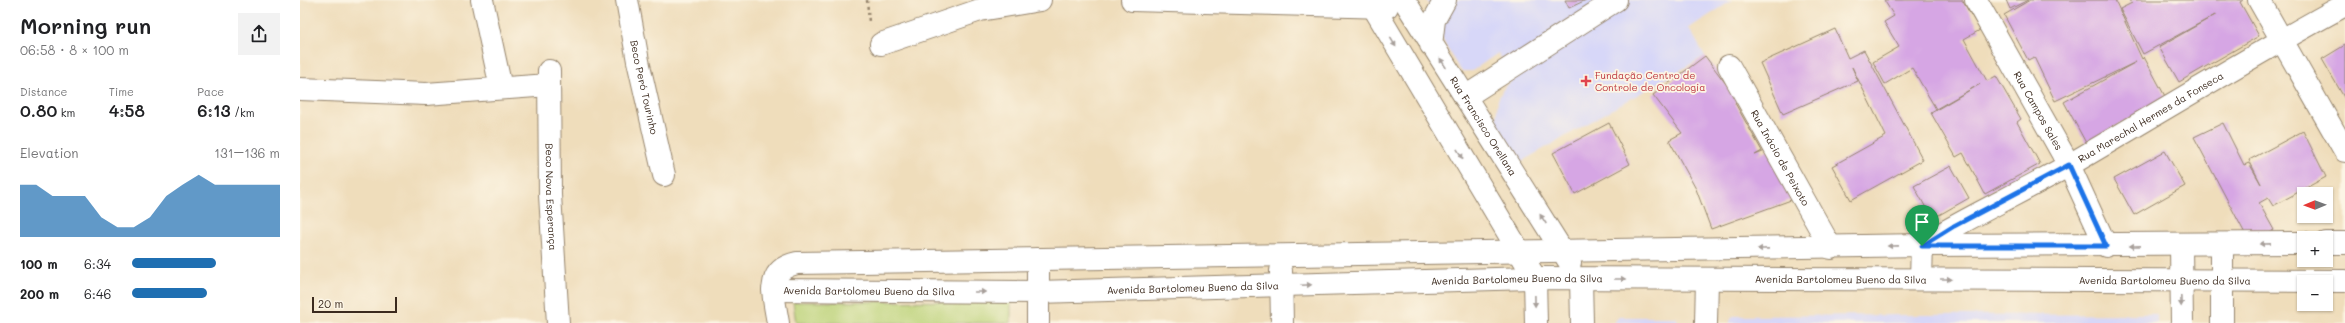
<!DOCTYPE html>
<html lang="en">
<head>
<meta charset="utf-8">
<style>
  body { margin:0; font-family:Mali,sans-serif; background:#f2f2f2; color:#202124; height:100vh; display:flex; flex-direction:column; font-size:15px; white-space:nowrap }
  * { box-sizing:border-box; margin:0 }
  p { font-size:13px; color:#757577 }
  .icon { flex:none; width:22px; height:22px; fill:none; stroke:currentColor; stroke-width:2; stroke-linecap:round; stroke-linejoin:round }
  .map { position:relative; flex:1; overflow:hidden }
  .details { display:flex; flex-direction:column; background:#fff; width:300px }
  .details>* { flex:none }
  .needle { width:26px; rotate:269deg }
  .tools { position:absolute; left:1997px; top:187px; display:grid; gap:8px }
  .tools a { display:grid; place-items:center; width:36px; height:36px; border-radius:0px; background:#fff; box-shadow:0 1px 3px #0004; font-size:20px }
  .scale { position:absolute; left:12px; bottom:10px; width:85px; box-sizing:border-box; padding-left:4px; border:2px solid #3b2a1e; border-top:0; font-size:11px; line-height:14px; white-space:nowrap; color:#3b2a1e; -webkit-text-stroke:3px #fcf5e5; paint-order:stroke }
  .pin { position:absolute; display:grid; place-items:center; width:34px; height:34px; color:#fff; margin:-41px -17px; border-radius:50% 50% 50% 0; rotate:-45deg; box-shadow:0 0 4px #0007 }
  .pin .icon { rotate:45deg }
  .round { display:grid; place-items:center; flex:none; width:42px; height:42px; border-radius:0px; background:#f2f2f2 }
  .head { display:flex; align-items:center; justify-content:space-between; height:68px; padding:0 20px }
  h1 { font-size:22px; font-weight:600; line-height:30px }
  .metrics { display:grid; grid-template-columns:repeat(3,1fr); gap:6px; height:68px; padding:4px 20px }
  .metrics div { display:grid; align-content:center }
  .metrics b { font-size:17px; font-weight:600 }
  .metrics small { font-size:11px; font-weight:400 }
  .metrics p { font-size:11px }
  .chart { height:112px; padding:8px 20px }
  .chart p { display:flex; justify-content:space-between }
  .chart svg { width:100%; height:72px; margin-top:4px; fill:#1f6fb2; opacity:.7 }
  ul { padding:0 20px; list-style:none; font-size:13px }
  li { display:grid; grid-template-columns:64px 48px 1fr; align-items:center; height:30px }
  li i { height:10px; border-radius:5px; background:#1f6fb2 }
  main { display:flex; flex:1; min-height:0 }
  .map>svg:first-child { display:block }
</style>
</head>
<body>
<main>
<section class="details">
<div class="head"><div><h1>Morning run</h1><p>06:58 · 8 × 100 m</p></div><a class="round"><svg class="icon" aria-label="share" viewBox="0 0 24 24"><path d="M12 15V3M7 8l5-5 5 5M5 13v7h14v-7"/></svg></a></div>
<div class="metrics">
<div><p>Distance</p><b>0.80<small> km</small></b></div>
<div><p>Time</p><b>4:58</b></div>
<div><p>Pace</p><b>6:13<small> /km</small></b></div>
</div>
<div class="chart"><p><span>Elevation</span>131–136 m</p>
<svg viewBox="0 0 160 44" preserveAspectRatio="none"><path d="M0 44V12L10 12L20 19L30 19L40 19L50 32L60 38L70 38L80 32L90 19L100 12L110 6L120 12L130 12L140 12L150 12L160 12V44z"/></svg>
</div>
<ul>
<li><b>100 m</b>6:34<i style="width:57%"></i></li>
<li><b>200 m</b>6:46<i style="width:51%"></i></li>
</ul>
</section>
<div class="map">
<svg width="2045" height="323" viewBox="0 0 2045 323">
  <rect width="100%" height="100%" fill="#fcf5e5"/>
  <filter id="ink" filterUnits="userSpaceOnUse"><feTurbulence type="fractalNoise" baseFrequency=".025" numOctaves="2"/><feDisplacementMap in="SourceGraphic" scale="8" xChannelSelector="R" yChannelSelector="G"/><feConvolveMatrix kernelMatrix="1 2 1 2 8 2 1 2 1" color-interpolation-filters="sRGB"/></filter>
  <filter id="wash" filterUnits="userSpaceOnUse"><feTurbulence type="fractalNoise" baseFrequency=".012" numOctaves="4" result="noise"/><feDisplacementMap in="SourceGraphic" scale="16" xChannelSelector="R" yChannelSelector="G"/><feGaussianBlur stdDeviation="0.9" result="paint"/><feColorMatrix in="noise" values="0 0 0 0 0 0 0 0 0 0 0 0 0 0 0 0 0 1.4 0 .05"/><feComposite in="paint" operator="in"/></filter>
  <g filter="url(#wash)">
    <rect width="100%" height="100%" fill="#efddbb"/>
    <g fill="#d7d7f8">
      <polygon points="1127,0 1433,0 1389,28 1405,56 1217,164 1199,133 1196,122 1198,100 1202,91 1214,78 1198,53 1172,71 1162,71 1158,67 1145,44"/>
      <polygon points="1857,314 1857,323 1429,323 1433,316"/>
      <polygon points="1319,317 1376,317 1379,323 1313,323"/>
    </g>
    <polygon fill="#bbd277" stroke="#7b7e4a" points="711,301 711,323 496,323 493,302"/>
    <g id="blocks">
      <g fill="#d6a6e4">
        <polygon points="1265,0 1286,0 1269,8"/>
        <polygon points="1584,0 1662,0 1680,30 1664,39 1687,81 1696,76 1721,119 1717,122 1740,164 1685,194 1663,153 1656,157 1631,113 1680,84 1636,109 1612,68 1585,84 1573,62 1599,47 1584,22 1594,16"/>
        <polygon points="1706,0 1728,0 1710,9"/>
        <polygon points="1730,0 1815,0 1842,59 1844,57 1866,98 1786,143 1764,102 1836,62 1755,101 1734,57 1728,60 1704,15"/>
        <polygon points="1830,0 1943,0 1940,2 1959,36 1879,82 1859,47 1917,14 1843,54 1820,9 1832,3"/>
        <polygon points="1535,29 1548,58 1564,50 1623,160 1551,200 1532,166 1586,136 1552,67 1558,81 1483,114 1460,63"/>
        <polygon points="2045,45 2045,99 2022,59"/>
        <polygon points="1405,56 1438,100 1435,103 1462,151 1455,155 1473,148 1491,200 1411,229 1396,189 1369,140 1382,133 1353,95"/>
        <polygon points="1309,123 1330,164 1275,194 1253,153"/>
        <polygon points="1923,123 1944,165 1949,163 1961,184 1949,160 2003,131 2026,177 1973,206 1968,198 1959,203 1974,230 1950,243 1894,137"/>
        <polygon points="1865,151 1885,186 1834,215 1814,179"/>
        <polygon points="1651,166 1669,198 1632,219 1614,186"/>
      </g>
    </g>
  </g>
  <g filter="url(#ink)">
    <use href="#blocks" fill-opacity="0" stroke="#95846c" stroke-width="1"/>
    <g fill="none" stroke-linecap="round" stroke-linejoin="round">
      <defs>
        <g id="minor">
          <polyline points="182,0 201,88"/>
          <path id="s1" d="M327 0 338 61 364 175"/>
          <polyline points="832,0 1087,7"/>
          <polyline points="1072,0 1074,8 1235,278 1236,323"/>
          <path id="s2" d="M1104 0 1270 263"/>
          <path id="s3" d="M1676 0 1769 165 1806 246"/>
          <polyline points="1959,0 2045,151"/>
          <polyline points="581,44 680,10 740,0"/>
          <polyline points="1131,45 1134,20 1145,0"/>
          <path id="s4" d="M1429 66 1531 248"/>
          <path id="s5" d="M249 71 250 195 258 323"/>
          <polyline points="0,89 126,94 249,85"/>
          <polyline points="1165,97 1316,0"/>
          <polyline points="2026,243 2045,243"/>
          <polyline points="1922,244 1922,323"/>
          <polyline points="1881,245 1882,323"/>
          <polyline points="981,271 982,323"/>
          <polyline points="1281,279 1282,323"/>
          <path id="s6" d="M1621 279 1622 245C1670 216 1722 192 1771 164 1862 111 1952 55 2045 5"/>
          <path id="s7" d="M473 290 738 292 1235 278 2045 281"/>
          <path d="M478 323C474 297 464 270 497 263L1622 245 2004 243"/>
          <polyline points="738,323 738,259"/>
          <polyline points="1406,323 1407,279"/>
        </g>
      </defs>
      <use href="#minor" stroke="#95846c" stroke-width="24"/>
      <polyline stroke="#95846c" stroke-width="2.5" stroke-dasharray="3 3" stroke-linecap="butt" points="567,0 569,22"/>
      <use href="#minor" stroke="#fff" stroke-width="22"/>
    </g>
    <defs><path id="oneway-solid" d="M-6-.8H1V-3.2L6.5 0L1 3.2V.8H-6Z"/></defs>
    <g fill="#a79f9a">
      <use href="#oneway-solid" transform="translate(1093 42) rotate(59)"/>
      <use href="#oneway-solid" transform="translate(1143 63) rotate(-123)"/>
      <use href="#oneway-solid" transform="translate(1160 154) rotate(59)"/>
      <use href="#oneway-solid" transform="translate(1243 219) rotate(-123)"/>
      <use href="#oneway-solid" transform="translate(1965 244) rotate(179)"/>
      <use href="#oneway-solid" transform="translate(1593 246) rotate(179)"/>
      <use href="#oneway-solid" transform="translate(1835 246) rotate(179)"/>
      <use href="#oneway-solid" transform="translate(1463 249) rotate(179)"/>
      <use href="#oneway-solid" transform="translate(1320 279)"/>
      <use href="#oneway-solid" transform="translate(1646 279)"/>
      <use href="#oneway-solid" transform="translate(1006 285) rotate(-2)"/>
      <use href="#oneway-solid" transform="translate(680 292)"/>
      <use href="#oneway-solid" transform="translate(1235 301) rotate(89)"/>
      <use href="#oneway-solid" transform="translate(1881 301) rotate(88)"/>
    </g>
  </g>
  <g fill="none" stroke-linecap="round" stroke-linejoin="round" filter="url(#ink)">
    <defs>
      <polygon id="route" points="1769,165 1806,246 1622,246 1654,226"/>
    </defs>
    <use href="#route" stroke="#fff" stroke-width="8"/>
    <use href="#route" stroke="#1a73e8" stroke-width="5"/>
  </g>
  <path fill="#e0444e" stroke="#fcf5e5" stroke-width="1.5" d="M1284 75h4v4h4v4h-4v4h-4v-4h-4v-4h4z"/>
  <g text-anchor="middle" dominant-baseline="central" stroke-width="3.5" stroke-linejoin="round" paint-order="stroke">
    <g font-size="10" fill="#be3a42" stroke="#fcf5e5" text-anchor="start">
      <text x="1295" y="75">Fundação Centro de<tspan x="1295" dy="12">Controle de Oncologia</tspan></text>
    </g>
    <g font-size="10" fill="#3b2a1e" stroke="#fcf5e5">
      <text stroke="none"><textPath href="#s1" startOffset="89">Beco Peró Tourinho</textPath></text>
      <text stroke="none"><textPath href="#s3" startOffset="127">Rua Campos Sales</textPath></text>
      <text stroke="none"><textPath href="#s6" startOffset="296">Rua Marechal Hermes da Fonseca</textPath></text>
      <text stroke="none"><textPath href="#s2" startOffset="149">Rua Francisco Orellana</textPath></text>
      <text stroke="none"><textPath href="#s4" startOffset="105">Rua Inácio de Peixoto</textPath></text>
      <text stroke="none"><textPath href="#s5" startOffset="126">Beco Nova Esperança</textPath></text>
      <text stroke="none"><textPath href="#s7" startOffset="1068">Avenida Bartolomeu Bueno da Silva</textPath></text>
      <text stroke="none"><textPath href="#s7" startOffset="744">Avenida Bartolomeu Bueno da Silva</textPath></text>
      <text stroke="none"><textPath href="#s7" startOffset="1392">Avenida Bartolomeu Bueno da Silva</textPath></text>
      <text stroke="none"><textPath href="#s7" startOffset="420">Avenida Bartolomeu Bueno da Silva</textPath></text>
      <text stroke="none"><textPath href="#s7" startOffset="96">Avenida Bartolomeu Bueno da Silva</textPath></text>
    </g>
  </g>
</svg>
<div class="tools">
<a><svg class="needle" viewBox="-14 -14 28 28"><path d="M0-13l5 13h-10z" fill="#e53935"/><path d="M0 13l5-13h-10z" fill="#757577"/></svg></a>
<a>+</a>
<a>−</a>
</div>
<div class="scale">20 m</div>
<div class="pin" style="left:1622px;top:246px;background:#1e9e55"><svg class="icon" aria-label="arrive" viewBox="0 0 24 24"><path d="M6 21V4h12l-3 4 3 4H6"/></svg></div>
</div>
</main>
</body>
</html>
